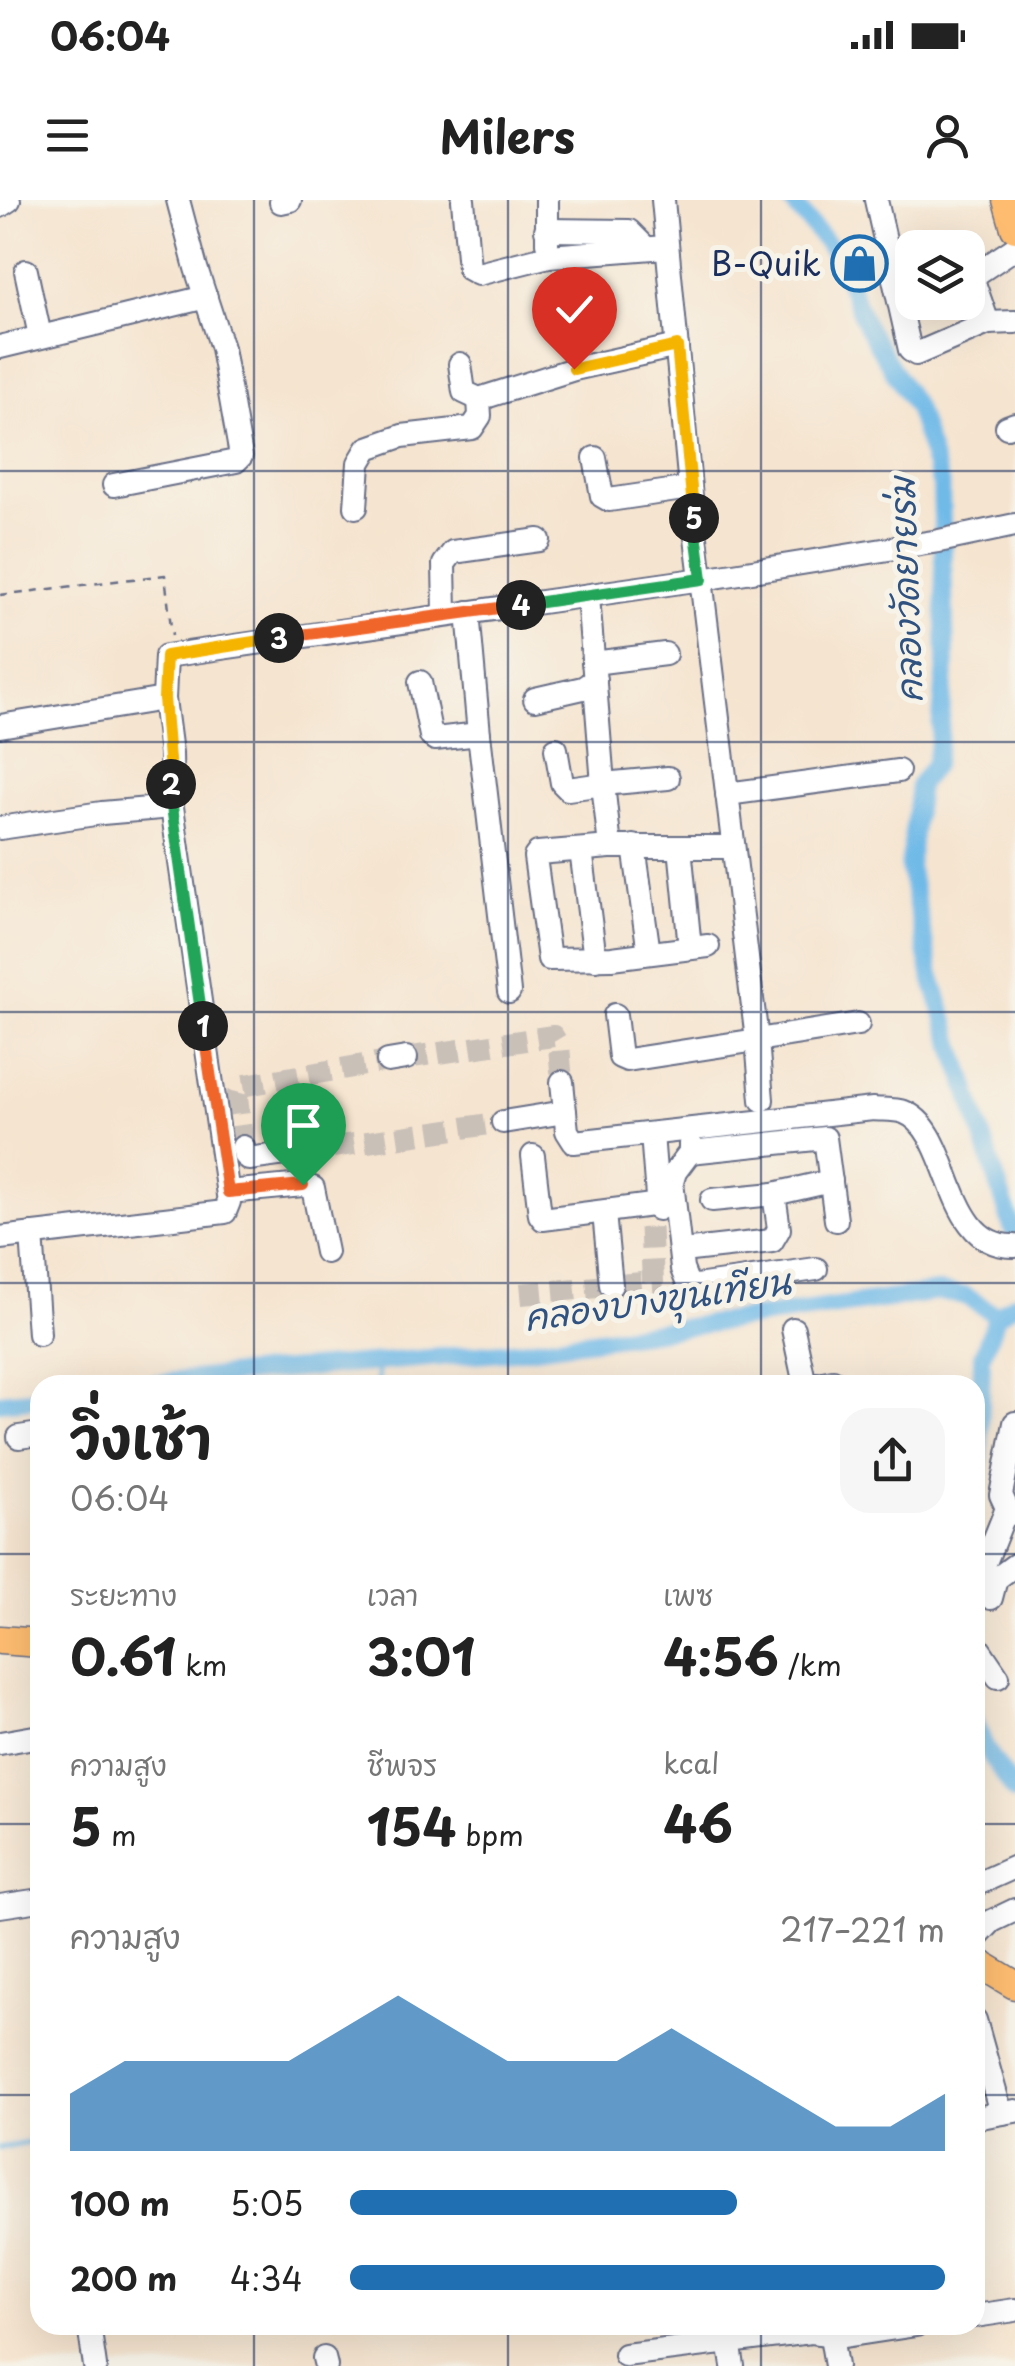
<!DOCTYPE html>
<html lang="th">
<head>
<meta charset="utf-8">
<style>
  body { margin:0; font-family:"Playpen Sans","Playpen Sans Thai",sans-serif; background:#f6f6f6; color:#222; height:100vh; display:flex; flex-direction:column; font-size:38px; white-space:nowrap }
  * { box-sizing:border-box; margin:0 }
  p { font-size:32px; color:#767676 }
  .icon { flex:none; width:55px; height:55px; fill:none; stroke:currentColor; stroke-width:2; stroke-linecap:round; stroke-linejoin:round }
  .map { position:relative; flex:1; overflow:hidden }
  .panel { position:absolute; left:30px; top:1175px; width:955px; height:960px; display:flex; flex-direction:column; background:#fff; border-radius:30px; box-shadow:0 10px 40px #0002 }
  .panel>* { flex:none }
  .controls { position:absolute; left:895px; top:30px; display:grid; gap:20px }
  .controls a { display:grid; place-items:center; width:90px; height:90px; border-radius:20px; background:#fff; box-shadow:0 10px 40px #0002; font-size:50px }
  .pin { position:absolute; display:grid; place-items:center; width:85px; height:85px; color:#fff; margin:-102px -42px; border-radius:50% 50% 50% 0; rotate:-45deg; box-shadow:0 0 10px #0007 }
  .pin .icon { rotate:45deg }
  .km { position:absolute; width:50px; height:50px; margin:-25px; border-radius:50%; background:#222; color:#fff; font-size:28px; line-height:50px; text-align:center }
  .round { display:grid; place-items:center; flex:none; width:105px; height:105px; border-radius:30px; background:#f6f6f6 }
  .overview { display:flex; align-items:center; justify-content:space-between; height:170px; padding:0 40px }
  h1 { font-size:55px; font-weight:700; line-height:75px }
  .stats { display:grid; grid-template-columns:repeat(3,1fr); gap:15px; height:170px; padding:10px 40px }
  .stats div { display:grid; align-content:center }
  .stats b { font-size:50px; font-weight:700 }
  .stats small { font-size:28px; font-weight:400 }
  .stats p { font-size:28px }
  .chart { height:280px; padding:20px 40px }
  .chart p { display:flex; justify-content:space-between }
  .chart svg { width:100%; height:180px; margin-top:10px; fill:#1f6fb2; opacity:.7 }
  ul { padding:0 40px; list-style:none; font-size:32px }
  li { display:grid; grid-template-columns:160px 120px 1fr; align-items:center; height:75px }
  li i { height:25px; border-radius:12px; background:#1f6fb2 }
  .status { display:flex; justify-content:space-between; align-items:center; height:70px; padding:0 50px; background:#fff; direction:ltr }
  .status svg { height:28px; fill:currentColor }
  header { display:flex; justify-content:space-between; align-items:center; height:130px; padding:0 40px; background:#fff; font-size:45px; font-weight:700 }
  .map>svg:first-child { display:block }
</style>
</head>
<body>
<div class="status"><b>06:04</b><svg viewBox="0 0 49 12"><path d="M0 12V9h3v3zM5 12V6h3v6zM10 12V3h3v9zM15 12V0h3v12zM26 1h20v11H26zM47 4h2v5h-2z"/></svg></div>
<header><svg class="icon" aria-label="menu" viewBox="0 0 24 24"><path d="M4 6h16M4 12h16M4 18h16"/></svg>Milers<svg class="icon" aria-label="person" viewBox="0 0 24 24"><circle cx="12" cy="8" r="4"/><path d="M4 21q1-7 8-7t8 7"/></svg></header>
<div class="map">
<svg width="1015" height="2166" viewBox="0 0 1015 2166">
  <rect width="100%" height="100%" fill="#f7f3e8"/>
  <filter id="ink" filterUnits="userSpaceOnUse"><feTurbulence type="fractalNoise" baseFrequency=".01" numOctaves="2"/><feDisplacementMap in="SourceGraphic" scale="20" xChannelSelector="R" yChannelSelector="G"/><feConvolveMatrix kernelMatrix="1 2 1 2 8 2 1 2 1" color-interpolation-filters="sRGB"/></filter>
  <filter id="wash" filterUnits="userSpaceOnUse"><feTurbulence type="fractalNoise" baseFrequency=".0048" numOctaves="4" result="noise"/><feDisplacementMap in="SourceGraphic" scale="40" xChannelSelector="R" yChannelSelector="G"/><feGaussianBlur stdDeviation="2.25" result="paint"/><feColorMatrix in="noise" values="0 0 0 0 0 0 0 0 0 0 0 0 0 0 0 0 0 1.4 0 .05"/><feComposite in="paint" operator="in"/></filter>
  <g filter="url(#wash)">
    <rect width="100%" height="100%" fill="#f5e4cf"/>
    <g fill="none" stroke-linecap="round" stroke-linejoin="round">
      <g stroke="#6fbae8" stroke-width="5">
        <polyline points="376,1163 378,1185"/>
        <polyline points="975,1786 986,1781"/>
        <polyline points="0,1948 40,1941"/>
      </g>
      <g stroke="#6fbae8" stroke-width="18">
        <polyline points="790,0 837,55 866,126 916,208 941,285 946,462 939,542 934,565 919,585 909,667 931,775 1015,1037"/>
        <polyline points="997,1116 1015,1103"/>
        <polyline points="143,1185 228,1175 514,1151 938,1092 966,1096 997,1116 982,1156 979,1276 975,1292"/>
        <polyline points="0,1202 40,1198"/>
        <polyline points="975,1521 985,1547 1015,1592"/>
      </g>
    </g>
  </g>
  <g filter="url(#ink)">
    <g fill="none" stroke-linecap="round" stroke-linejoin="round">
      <g stroke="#c9c0b8" stroke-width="22" stroke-dasharray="22 11" stroke-linecap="butt">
        <polyline points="406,858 553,836 559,846 562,882"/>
        <polyline points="243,947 237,898 240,886 388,861"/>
        <polyline points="300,952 503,922"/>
        <polyline points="521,1094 653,1082 650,1016"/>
      </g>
      <defs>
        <g id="minor">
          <polyline points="463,0 469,69 478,74 549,56 666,47"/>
          <polyline points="876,0 910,150 916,154 988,123"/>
          <polyline points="281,2 290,0"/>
          <polyline points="0,6 9,0"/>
          <polyline points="546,30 629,31 646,48"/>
          <polyline points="547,43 547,0"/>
          <polyline points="1015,48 976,74 974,83 988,123 1015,122"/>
          <polyline points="26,71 40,136"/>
          <polyline points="0,147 206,97"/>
          <polyline points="460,164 464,192 479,199 574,169 677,146"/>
          <polyline points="1007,227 1015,224"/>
          <polyline points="595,258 602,296 609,300 690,288"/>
          <polyline points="114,285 236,261 241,256 222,148 196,68 178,0"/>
          <polyline points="356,307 359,263 368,248 402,236 472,228 480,216 479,199"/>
          <polyline points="588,396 603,584 668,578"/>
          <polyline points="468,412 479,534 509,792"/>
          <polyline points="445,414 444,364 453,352 539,340"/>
          <polyline points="593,463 665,454"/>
          <polyline points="420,482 431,536 435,539 479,534"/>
          <polyline points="535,499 583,488 595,480"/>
          <polyline points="0,526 164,499"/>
          <polyline points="556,549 562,583 568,589 603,584 610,647 680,647 690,748"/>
          <polyline points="727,594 898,571"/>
          <polyline points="0,628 102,613 172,607"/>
          <polyline points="634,646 649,753"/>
          <polyline points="610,647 538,653 535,657 549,759 612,758 708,746"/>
          <polyline points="680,647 731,647"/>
          <polyline points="581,650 595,759"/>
          <polyline points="615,815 620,857 627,860 757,840 690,288 663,0"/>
          <polyline points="388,861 406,858"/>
          <path d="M562 882 567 931 574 942 873 909C882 910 895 909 904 912 954 931 943 1049 1015 1046"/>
          <polyline points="762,900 757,840 858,824"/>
          <polyline points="503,922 565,912"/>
          <polyline points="652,934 658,1009"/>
          <polyline points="690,944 690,952 825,938 836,1020"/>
          <polyline points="243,947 245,956 249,959 300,952"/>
          <polyline points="690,952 675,972 672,982 682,1069 689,1087 816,1069"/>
          <polyline points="533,956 540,1015 543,1019 660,1004"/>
          <polyline points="228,992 303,985 313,988 326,1052"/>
          <polyline points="712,1000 774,994"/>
          <polyline points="604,1013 611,1085"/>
          <polyline points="32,1034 39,1134"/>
          <polyline points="0,1038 225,1012 229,1002 172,607 171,553 164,499 166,456 702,379 939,341 1015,325"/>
          <polyline points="682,1051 772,1041 779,1029 774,994 831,981"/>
          <polyline points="793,1129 805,1185"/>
          <polyline points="812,1185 833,1181"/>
          <polyline points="1015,1223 1001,1295 1007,1308 1015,1314"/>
          <polyline points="19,1237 40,1234"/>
          <polyline points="975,1388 1007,1308"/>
          <polyline points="991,1398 996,1379 1015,1365"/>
          <polyline points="975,1443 998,1477"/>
          <polyline points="0,1543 40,1536"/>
          <polyline points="975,1685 1015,1667"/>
          <polyline points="0,1706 40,1700"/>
          <polyline points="975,1739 992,1721 1015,1710"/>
          <polyline points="975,1820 1001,1913"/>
          <polyline points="975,1918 1015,1911"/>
          <polyline points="975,2116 1015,2110"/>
          <polyline points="89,2125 95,2166"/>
          <polyline points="831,2136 836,2166"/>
          <polyline points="729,2141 733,2166"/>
          <polyline points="625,2155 811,2132 844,2136 916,2125"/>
          <polyline points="324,2158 326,2166"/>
        </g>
        <g id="major">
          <polyline points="1007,0 1015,28"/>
          <polyline points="0,1440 40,1443"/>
          <polyline points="975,1761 1015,1785"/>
        </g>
      </defs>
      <use href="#minor" stroke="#676e86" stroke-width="26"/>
      <use href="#major" stroke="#676e86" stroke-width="31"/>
      <polyline stroke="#676e86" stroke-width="2.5" stroke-dasharray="8 8" stroke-linecap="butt" points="0,395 165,375 172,436"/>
      <use href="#minor" stroke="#fff" stroke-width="22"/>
      <use href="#major" stroke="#fdbc6f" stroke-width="28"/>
    </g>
  </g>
  <g fill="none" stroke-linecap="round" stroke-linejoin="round" filter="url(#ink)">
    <defs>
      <polyline id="split-1" points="203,826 228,992 303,985"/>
      <polyline id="split-2" points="171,584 172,607 203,826"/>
      <polyline id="split-3" points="171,584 164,498 166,456 279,438"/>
      <polyline id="split-4" points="279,438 521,405"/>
      <polyline id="split-5" points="521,405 702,379 694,318"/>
      <polyline id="split-6" points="574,169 677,146 694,318"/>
    </defs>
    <use href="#split-1" stroke="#fff" stroke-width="20"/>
    <use href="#split-2" stroke="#fff" stroke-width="20"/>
    <use href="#split-3" stroke="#fff" stroke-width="20"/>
    <use href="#split-4" stroke="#fff" stroke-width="20"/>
    <use href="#split-5" stroke="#fff" stroke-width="20"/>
    <use href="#split-6" stroke="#fff" stroke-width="20"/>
    <use href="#split-1" stroke="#f0652b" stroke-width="12"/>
    <use href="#split-2" stroke="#22a559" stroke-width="12"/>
    <use href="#split-3" stroke="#f5b400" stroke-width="12"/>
    <use href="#split-4" stroke="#f0652b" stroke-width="12"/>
    <use href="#split-5" stroke="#22a559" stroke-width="12"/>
    <use href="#split-6" stroke="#f5b400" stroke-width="12"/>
  </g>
  <path fill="none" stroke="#1b2f5e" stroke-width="2.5" stroke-opacity="0.55" d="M254 0V1185M508 0V1185M761 0V1185M0 271H1015M0 542H1015M0 812H1015M0 1083H1015M0 1354H40M975 1354H1015M0 1624H40M975 1624H1015M0 1895H40M975 1895H1015M254 2125V2166M508 2125V2166M761 2125V2166"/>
  <defs>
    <symbol id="shop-ring" viewBox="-11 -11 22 22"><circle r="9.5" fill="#f7f3e8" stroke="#1f6fb2" stroke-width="1.5"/><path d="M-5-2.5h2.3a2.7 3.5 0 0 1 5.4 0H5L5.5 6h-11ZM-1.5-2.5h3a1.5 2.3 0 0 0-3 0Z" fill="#1f6fb2"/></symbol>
  </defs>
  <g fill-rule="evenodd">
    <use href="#shop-ring" x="828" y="32" width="63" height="63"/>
  </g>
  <g text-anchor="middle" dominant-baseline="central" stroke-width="10" stroke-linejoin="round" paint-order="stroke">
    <g font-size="32" fill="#1b2f5e" stroke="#f7f3e8" text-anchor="end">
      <text x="821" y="63">B-Quik</text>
    </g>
    <g font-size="35" font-style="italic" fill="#305280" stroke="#f7f3e8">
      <text transform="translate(904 390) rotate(-92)">คลองวัดยายร่ม</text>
      <text transform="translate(657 1098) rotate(-8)">คลองบางขุนเทียน</text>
    </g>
  </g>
</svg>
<div class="controls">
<a><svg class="icon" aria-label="layers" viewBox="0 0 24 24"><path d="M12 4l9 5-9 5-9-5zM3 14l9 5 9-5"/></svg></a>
</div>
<div class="pin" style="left:303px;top:985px;background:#1e9e55"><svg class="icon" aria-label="arrive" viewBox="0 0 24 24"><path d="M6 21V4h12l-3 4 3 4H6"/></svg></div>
<div class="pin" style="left:574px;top:169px;background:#d93025"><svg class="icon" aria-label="check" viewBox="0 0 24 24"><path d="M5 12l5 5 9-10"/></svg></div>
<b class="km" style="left:203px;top:826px">1</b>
<b class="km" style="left:171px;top:584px">2</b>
<b class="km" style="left:279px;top:438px">3</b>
<b class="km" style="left:521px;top:405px">4</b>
<b class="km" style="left:694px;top:318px">5</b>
<section class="panel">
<div class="overview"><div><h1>วิ่งเช้า</h1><p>06:04</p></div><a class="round"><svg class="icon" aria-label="share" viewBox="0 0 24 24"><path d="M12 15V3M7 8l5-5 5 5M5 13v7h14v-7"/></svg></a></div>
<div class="stats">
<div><p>ระยะทาง</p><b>0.61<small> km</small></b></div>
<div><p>เวลา</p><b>3:01</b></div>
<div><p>เพซ</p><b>4:56<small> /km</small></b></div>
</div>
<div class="stats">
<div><p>ความสูง</p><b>5<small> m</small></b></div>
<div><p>ชีพจร</p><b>154<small> bpm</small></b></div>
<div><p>kcal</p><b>46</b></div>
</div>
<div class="chart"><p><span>ความสูง</span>217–221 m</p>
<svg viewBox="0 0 160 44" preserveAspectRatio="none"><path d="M0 44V30L10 22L20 22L30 22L40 22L50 14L60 6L70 14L80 22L90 22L100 22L110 14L120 22L130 30L140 38L150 38L160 30V44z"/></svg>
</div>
<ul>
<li><b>100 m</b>5:05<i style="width:65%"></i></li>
<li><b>200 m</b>4:34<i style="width:100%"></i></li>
</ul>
</section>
</div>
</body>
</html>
